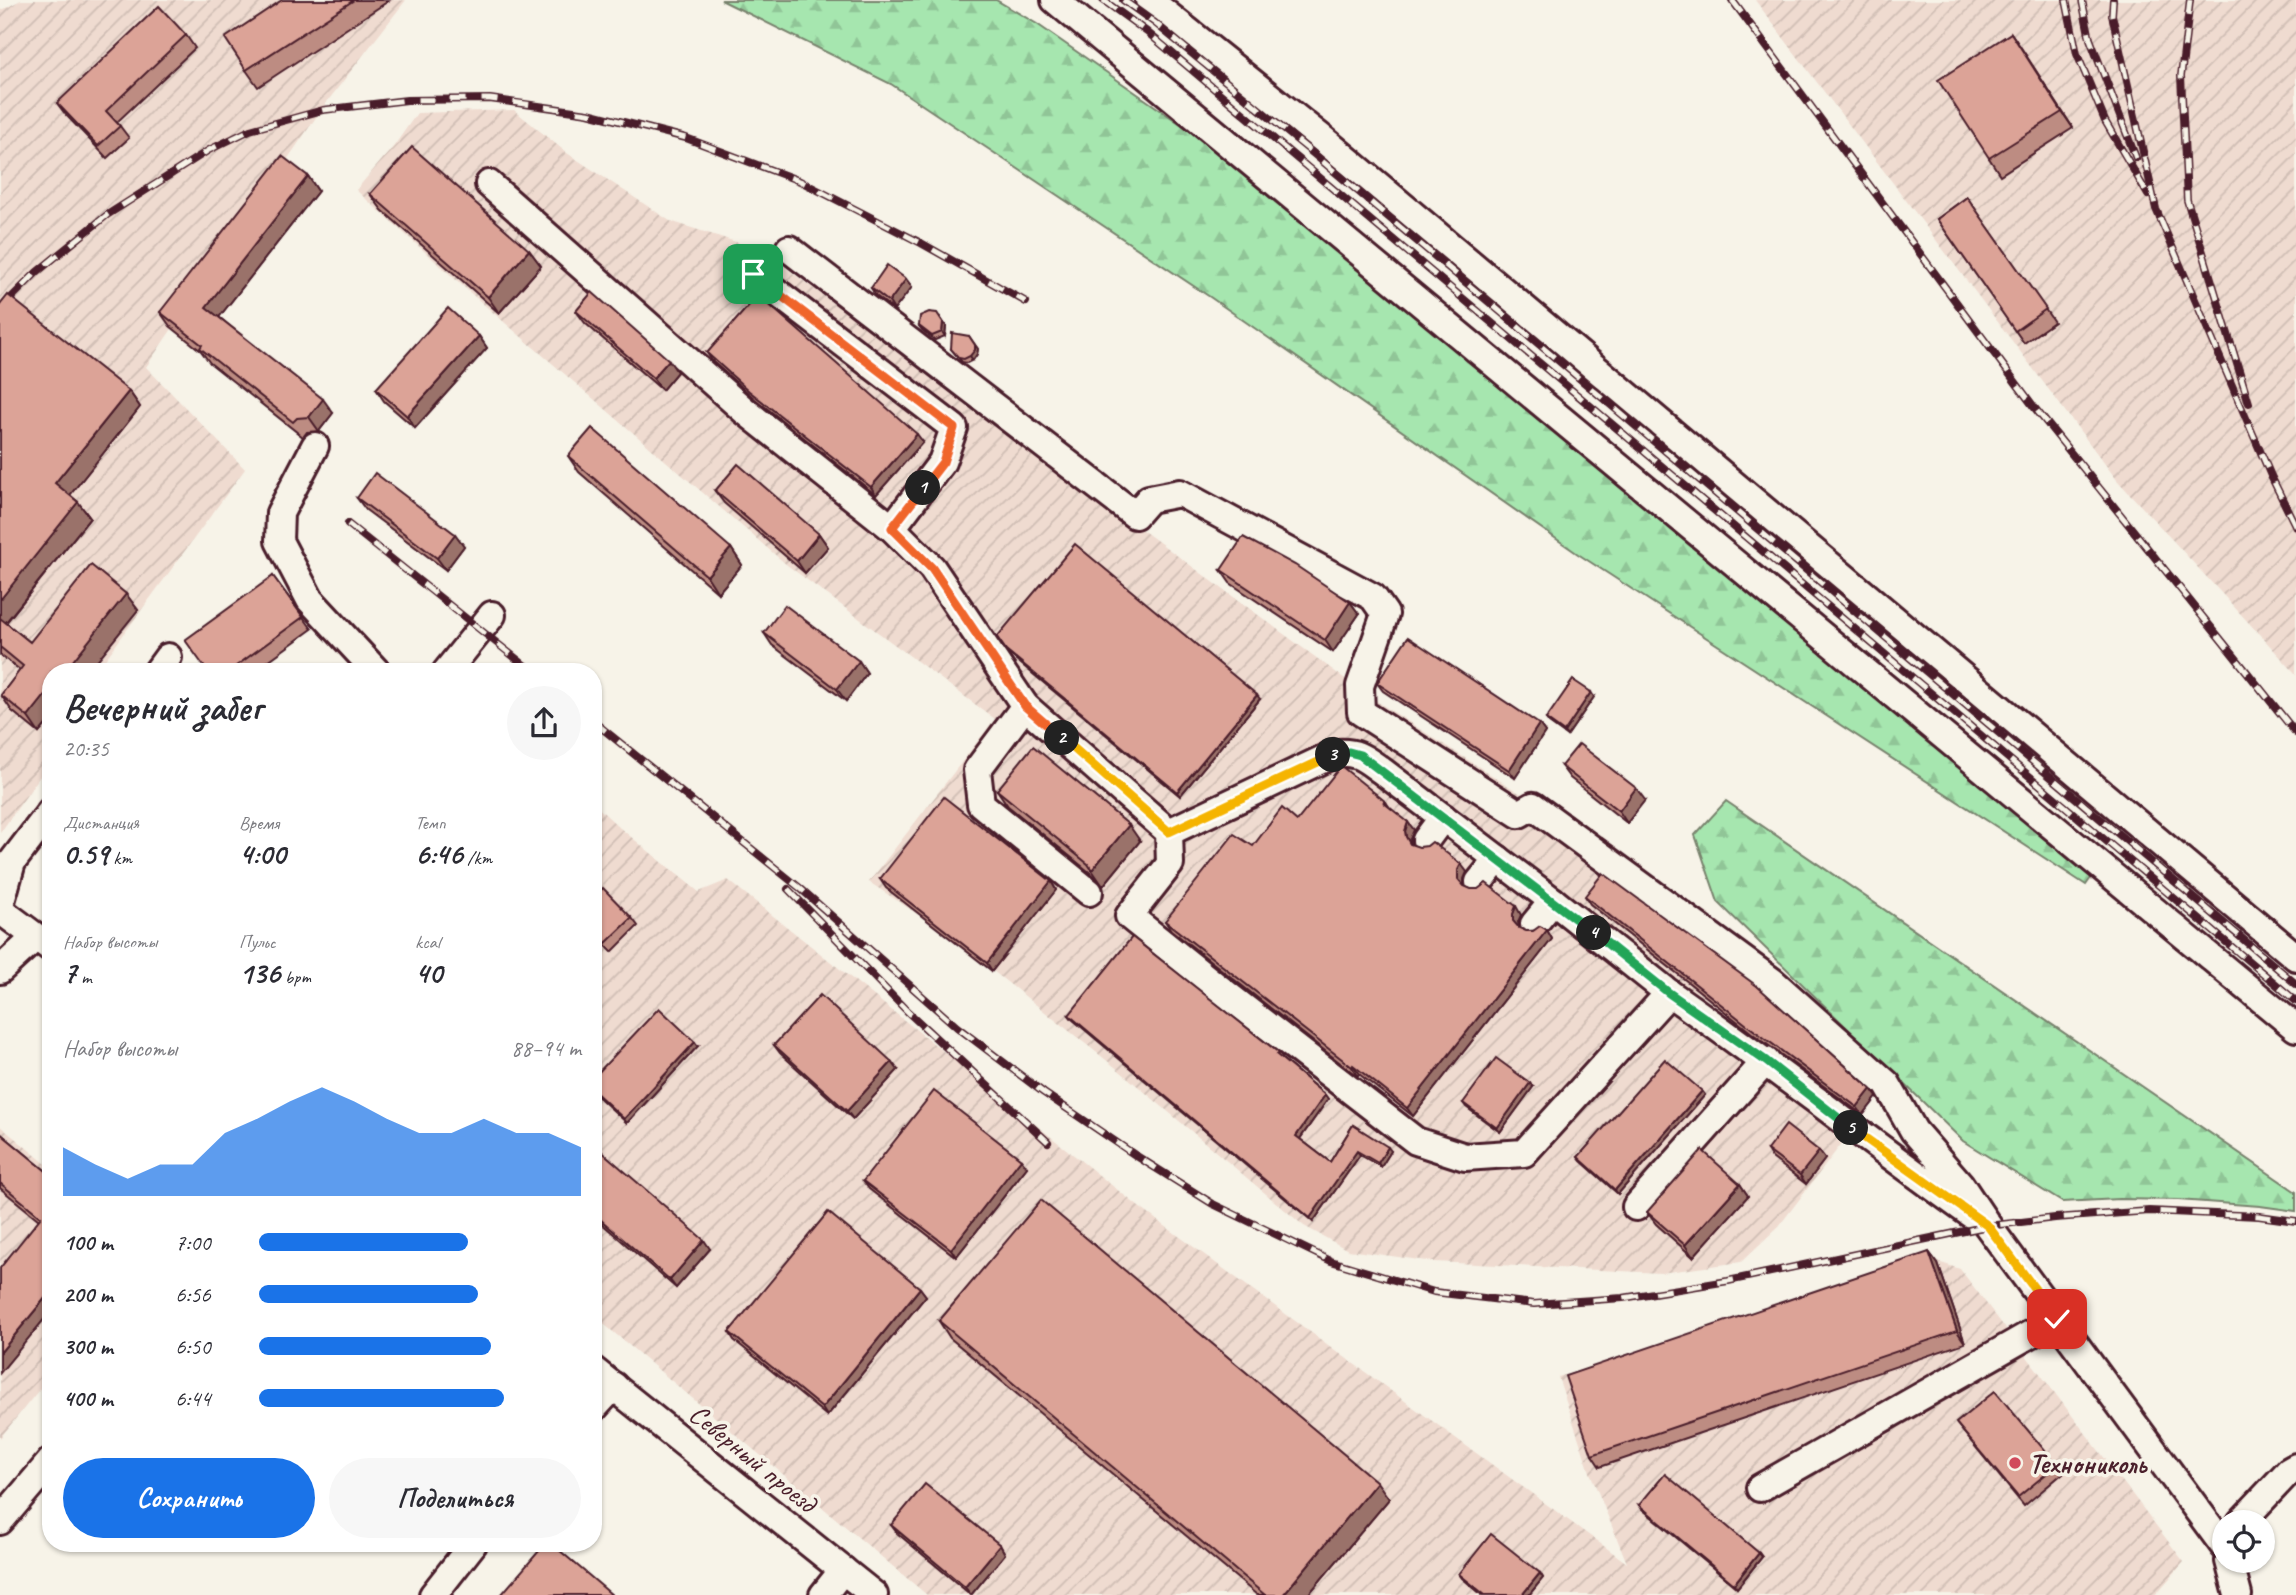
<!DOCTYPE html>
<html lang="ru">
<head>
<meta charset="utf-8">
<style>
  body { margin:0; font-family:Caveat,sans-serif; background:#f7f7f7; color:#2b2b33; height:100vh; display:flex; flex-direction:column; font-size:26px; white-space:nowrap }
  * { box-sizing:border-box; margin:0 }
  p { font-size:23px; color:#7c7c81 }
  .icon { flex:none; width:38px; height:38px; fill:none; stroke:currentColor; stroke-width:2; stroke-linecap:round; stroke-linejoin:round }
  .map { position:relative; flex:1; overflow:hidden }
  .drawer { position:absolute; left:42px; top:663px; width:560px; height:889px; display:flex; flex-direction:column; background:#fff; border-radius:28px; box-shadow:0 2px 5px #0004 }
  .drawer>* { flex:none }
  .tools { position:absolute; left:2212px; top:1510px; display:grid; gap:14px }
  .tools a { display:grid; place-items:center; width:63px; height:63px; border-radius:50%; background:#fff; box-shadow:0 2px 5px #0004; font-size:35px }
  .pin { position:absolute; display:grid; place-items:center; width:60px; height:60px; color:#fff; margin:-30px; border-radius:14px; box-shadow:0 4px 10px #0006 }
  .km { position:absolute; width:35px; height:35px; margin:-18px; border-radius:50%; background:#222; color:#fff; font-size:19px; line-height:35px; text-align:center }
  .round { display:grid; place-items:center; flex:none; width:74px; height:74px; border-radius:37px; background:#f7f7f7 }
  .headline { display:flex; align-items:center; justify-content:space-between; height:119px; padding:0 21px }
  h1 { font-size:38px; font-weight:700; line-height:52px }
  .stats { display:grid; grid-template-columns:repeat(3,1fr); gap:10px; height:119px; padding:7px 21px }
  .stats div { display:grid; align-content:center }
  .stats b { font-size:30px; font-weight:700 }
  .stats small { font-size:19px; font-weight:400 }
  .stats p { font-size:19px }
  .chart { height:196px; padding:14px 21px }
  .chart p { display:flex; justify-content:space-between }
  .chart svg { width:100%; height:126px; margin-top:7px; fill:#1a73e8; opacity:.7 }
  .primary-button { display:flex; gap:14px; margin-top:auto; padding:14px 21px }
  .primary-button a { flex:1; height:80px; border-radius:42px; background:#1a73e8; color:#fff; font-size:28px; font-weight:700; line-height:80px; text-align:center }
  .primary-button a+a { background:#f7f7f7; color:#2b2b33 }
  ul { padding:0 21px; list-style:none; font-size:23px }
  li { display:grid; grid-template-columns:112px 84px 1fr; align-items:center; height:52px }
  li i { height:18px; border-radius:9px; background:#1a73e8 }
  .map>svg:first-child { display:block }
</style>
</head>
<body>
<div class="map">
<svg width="2296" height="1595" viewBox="0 0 2296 1595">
  <defs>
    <pattern id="industrial-furrows" width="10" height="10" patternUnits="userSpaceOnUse" patternTransform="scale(1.75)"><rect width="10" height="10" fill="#efdbd0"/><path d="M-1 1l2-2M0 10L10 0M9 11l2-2" fill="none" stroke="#cebcb3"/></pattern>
    <pattern id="forest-firs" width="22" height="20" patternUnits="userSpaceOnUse" patternTransform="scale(1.75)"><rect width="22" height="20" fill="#a6e6af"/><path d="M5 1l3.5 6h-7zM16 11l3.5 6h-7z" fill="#90c597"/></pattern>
  </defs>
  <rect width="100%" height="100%" fill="#f7f3e8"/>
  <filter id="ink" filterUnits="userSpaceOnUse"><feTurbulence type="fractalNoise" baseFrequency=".0143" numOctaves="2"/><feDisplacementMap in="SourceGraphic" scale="14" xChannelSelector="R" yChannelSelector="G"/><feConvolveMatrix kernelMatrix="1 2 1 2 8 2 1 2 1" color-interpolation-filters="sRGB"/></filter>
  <g filter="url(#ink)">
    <g fill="url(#industrial-furrows)">
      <polygon points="21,0 406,0 323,107 146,367 245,469 96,672 51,672 51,734 43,745 48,765 0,833 0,11"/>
      <polygon points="1755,0 2296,0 2296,674 2117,480"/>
      <polygon points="514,110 567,153 670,221 761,250 1367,695 1549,812 1890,1080 1779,1226 1741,1262 1661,1273 1434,1262 1348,1250 1304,1226 1115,1067 937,927 869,882 995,719 787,565 475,297 356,190 394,146 417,113"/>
      <polygon points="593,803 620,828 699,892 728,880 1139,1207 1627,1563 1591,1475 1558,1377 1938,1262 1960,1269 2184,1562 2155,1595 927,1595 593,1315"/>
      <polygon points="0,1126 51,1168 51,1375 0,1438"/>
    </g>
    <g fill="url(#forest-firs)" stroke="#78826d" stroke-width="2">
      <polygon points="721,0 996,0 1037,24 1261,180 2098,868 2086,885 1578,554 1210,297 891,84"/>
      <polygon points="1726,801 2296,1192 2296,1211 2260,1206 2178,1200 2119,1199 2062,1202 1963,1141 1718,902 1695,835"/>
    </g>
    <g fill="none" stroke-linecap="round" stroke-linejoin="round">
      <defs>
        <g id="minor">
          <polyline points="1055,0 2296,1028"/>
          <polyline points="1149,0 1324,140 2296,957"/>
          <polyline points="489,184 745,411 892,528 932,568 1025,706"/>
          <polyline points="789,249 1135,515 1149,499 1180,493 1373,597 1385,614 1360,686 1361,712 1519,814 1533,806 1773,982 1887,1084 1914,1131 1960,1184 1988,1226 2224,1546"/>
          <polyline points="753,274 954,428 942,462 892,528"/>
          <polyline points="315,446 280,513 279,541 310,600 377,672"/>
          <polyline points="157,672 168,657"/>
          <polyline points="446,672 492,615"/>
          <path d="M1169 832 1336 753C1358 751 1365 759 1382 771L1553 901 1669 993"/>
          <polyline points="1426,840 1443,817"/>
          <polyline points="1479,882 1498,859"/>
          <path d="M1089 892 981 804 977 770 1025 706 1169 832 1170 864 1129 916 1216 986 1416 1141 1465 1157 1524 1153 1669 993C1772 1065 1870 1142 1972 1215"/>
          <polyline points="0,905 12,862 51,811"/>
          <polyline points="0,910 51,948"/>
          <polyline points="1534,924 1553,901"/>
          <polyline points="0,970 36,937"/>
          <polyline points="1636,1207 1766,1061"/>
          <polyline points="593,1370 874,1595"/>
          <polyline points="593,1409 614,1386"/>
          <polyline points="1760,1488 2057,1319"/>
          <polyline points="0,1521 51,1461"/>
          <polyline points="2241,1522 2289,1471 2296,1467"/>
          <polyline points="2229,1561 2238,1595"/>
          <polyline points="433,1595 473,1544"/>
          <polyline points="823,1595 843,1570"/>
        </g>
      </defs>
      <use href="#minor" stroke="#4a1f2b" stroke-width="32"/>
      <use href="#minor" stroke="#f7f3e8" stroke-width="26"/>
      <defs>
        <g id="rail">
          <polyline points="1103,0 1147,32 2296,1001"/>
          <polyline points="1123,0 1155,23 1315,155 2296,984"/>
          <polyline points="1732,0 2034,407 2296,733"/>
          <polyline points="2066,0 2077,54 2105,121 2148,195"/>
          <polyline points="2082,0 2090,39 2136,158"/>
          <polyline points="2113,0 2112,15 2156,209 2271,476 2296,527"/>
          <polyline points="2190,0 2181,76 2187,200 2249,403"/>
          <polyline points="0,309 37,272 107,215 209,150 250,130 323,110 407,100 490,99 588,113 686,138 800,181 921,243 1026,302"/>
          <polyline points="348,524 533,672"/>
          <polyline points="593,721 800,888 957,1027 1044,1093 1135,1155 1213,1204 1331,1261 1434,1292 1534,1304 1623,1298 1728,1281 1988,1226 2055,1218 2149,1211 2259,1216 2296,1221"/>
          <polyline points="788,889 908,1012 1048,1142"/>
        </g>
      </defs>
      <use href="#rail" stroke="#4a1f2b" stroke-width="8"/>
      <use href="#rail" stroke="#f7f3e8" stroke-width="5" stroke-dasharray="16" stroke-linecap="butt"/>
    </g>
    <g fill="#bd8c82" stroke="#4a1f2b" stroke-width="2">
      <polygon points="282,0 390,0 258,87 246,70"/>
      <polygon points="2011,33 2073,128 2000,175 1989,158"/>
      <polygon points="186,35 195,48 117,122 129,138 107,158 66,115 57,103"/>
      <polygon points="308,176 318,191 219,317 333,413 319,431 307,432 303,437 210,363 201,351 170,326 160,312"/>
      <polygon points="370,194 529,250 541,266 499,313 382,210"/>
      <polygon points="1967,197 2054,322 2024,343 1937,219"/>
      <polygon points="906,279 912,287 894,310 876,296 871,288"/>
      <polygon points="0,305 129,391 140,407 70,495 78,502 90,518 6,623 30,642 126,594 138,610 51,672 51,719 39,733 12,711 1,695 20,670 0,655"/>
      <polygon points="576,311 677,372 662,390 585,323"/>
      <polygon points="940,317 946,326 945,336 935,340 922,330 919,326"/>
      <polygon points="479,336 487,348 415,428 384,401 376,389"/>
      <polygon points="969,336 978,349 977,354 973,360 967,363 962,362 951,349"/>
      <polygon points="707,353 923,442 876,495 755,399 713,362"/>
      <polygon points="568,456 731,548 742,565 718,593 579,472"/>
      <polygon points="715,491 819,534 828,547 805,573 724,503"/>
      <polygon points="357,498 455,534 464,546 446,570 366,510"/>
      <polygon points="1221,570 1350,602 1359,614 1333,652 1230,583"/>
      <polygon points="273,576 312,629 253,672 208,672"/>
      <polygon points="764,633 859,661 867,673 846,701 772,645"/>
      <polygon points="997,637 1260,699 1180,796 1009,654"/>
      <polygon points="1377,683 1539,724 1545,732 1515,778 1383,691"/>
      <polygon points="1594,697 1567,736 1549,723 1546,719"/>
      <polygon points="1561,766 1645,800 1627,823 1570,778"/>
      <polygon points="997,790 1140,841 1103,886 1099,880 1008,806"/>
      <polygon points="1386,802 1391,809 1414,830 1410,839 1411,844 1467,872 1464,879 1464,886 1521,915 1518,922 1519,928 1526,931 1547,930 1552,939 1413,1116 1359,1074 1357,1076 1171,930 1165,921 1253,846 1297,821"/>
      <polygon points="880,879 1051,881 1056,890 992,971 886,888"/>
      <polygon points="1585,896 1871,1089 1877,1097 1863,1115 1753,1034 1590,904"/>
      <polygon points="593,897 632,918 638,926 612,952 593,932"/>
      <polygon points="1069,1015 1279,1053 1282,1057 1281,1058 1325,1095 1328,1099 1300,1139 1330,1162 1353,1125 1391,1151 1381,1167 1360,1155 1313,1222 1072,1019"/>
      <polygon points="774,1045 898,1070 853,1119 780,1053"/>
      <polygon points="698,1046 627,1123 593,1092 593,1078"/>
      <polygon points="1533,1087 1500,1132 1466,1107 1463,1103"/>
      <polygon points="1702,1091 1705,1095 1618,1194 1581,1161 1578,1157"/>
      <polygon points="0,1133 51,1175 51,1311 39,1220 0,1188"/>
      <polygon points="593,1144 710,1249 676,1288 593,1216"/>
      <polygon points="1767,1150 1825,1159 1806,1184 1772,1158"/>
      <polygon points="1021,1159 1027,1167 956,1257 869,1189 863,1181"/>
      <polygon points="1740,1184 1748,1196 1693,1257 1656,1224 1647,1212"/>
      <polygon points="1929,1252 1938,1264 1965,1343 1600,1467 1592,1455"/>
      <polygon points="920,1288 926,1296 827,1416 734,1340 729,1332"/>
      <polygon points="939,1321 1389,1499 1308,1595 1257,1595 950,1338"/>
      <polygon points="1956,1423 2057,1465 2063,1473 2024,1506"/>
      <polygon points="1639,1505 1759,1553 1762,1557 1737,1588 1642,1509"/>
      <polygon points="891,1525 1000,1545 1005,1554 971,1595 897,1533"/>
      <polygon points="1540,1573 1543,1578 1529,1595 1482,1595 1462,1578 1459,1574"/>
    </g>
    <g fill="#9a726a" stroke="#4a1f2b" stroke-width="2">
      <polygon points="2011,33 2022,49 2073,128 2062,112"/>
      <polygon points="308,176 318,191 216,321 206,307"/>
      <polygon points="529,250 541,266 499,313 488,297"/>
      <polygon points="906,279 912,287 894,310 889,302"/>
      <polygon points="943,322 946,326 945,336 942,332"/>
      <polygon points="479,336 487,348 415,428 407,416"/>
      <polygon points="975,345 978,349 977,354 973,360 970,356"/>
      <polygon points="669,360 677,372 662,390 653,378"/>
      <polygon points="129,391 140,407 66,500 55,483"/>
      <polygon points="323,399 333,413 319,431 309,417"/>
      <polygon points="917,434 923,442 876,495 871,487"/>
      <polygon points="78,502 90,518 2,627 0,624 0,600"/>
      <polygon points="455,534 464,546 446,570 437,558"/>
      <polygon points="819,534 828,547 805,573 797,561"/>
      <polygon points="731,548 742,565 718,593 707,576"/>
      <polygon points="126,594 138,610 88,672 64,672"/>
      <polygon points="1350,602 1359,614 1333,652 1325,640"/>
      <polygon points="859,661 867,673 846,701 837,689"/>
      <polygon points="51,688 51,719 39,733 28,717"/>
      <polygon points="1591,692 1594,697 1567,736 1564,732"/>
      <polygon points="1257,695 1260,699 1180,796 1177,792"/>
      <polygon points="1539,724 1545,732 1515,778 1509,770"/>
      <polygon points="1636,788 1645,800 1627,823 1619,811"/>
      <polygon points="1408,822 1414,830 1410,839 1411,846 1406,837 1405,831"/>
      <polygon points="1129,825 1140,841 1103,886 1092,870"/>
      <polygon points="1461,864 1467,872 1464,879 1464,887 1458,879 1458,870"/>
      <polygon points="1051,881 1056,890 992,971 987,963"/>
      <polygon points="1516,906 1521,915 1518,922 1519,929 1513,921 1513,914"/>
      <polygon points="1547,930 1552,939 1413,1116 1407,1108"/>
      <polygon points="695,1042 698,1046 627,1123 624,1119"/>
      <polygon points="892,1062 898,1070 853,1119 847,1111"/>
      <polygon points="1353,1065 1359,1074 1357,1076 1352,1067"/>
      <polygon points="1530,1083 1533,1087 1500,1132 1497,1128"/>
      <polygon points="1871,1089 1877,1097 1863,1115 1857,1107"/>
      <polygon points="1702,1091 1705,1095 1618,1194 1615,1190"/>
      <polygon points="1325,1095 1328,1099 1299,1140 1296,1136"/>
      <polygon points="1388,1147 1391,1151 1381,1167 1378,1163"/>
      <polygon points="1357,1151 1360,1155 1313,1222 1310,1218"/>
      <polygon points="1819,1151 1825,1159 1806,1184 1800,1175"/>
      <polygon points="1021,1159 1027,1167 956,1257 951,1249"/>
      <polygon points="1740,1184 1748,1196 1693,1257 1685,1245"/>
      <polygon points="704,1240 710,1249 676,1288 670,1280"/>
      <polygon points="1929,1252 1938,1264 1965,1343 1957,1331"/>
      <polygon points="920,1288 926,1296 827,1416 822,1408"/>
      <polygon points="51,1291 51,1311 0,1373 0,1353"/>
      <polygon points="1377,1482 1389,1499 1308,1595 1283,1595"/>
      <polygon points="1000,1545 1005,1554 971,1595 965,1587"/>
      <polygon points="1759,1553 1762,1557 1737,1588 1734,1584"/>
      <polygon points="1540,1573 1543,1578 1529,1595 1522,1595"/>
    </g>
    <g fill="#dca397" stroke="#4a1f2b" stroke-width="2">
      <polygon points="282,0 354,0 246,70 225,38"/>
      <polygon points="159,6 186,35 106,111 120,126 98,146 57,103"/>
      <polygon points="2011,33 2062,112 1989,158 1938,80"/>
      <polygon points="412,147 529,250 488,297 370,194"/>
      <polygon points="282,156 308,176 206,307 323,399 309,417 297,418 293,422 200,348 202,345 160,312"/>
      <polygon points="1967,197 2046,309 2015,331 1937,219"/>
      <polygon points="887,265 906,279 889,302 871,288"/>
      <polygon points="592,292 669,360 653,378 576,311"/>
      <polygon points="8,295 129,391 55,483 78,502 0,600 0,305"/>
      <polygon points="758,295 917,434 871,487 749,391 707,353"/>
      <polygon points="448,308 479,336 407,416 376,389"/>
      <polygon points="929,312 937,313 943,322 942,332 932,336 919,326 920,316"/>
      <polygon points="952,333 969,336 975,345 975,350 970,356 964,359 959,358 951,349"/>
      <polygon points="592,428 731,548 707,576 568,456"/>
      <polygon points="738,464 819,534 797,561 715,491"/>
      <polygon points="375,473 455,534 437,558 357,498"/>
      <polygon points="1243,537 1295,565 1350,602 1325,640 1221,570"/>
      <polygon points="1075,544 1257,695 1177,792 1006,650 997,637"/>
      <polygon points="91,565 126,594 64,672 51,672 51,688 28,717 1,695 23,666 0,647 0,618 30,642"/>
      <polygon points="273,576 303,617 228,672 208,672 185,640"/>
      <polygon points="785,605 859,661 837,689 764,633"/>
      <polygon points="1408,637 1539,724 1509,770 1377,683"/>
      <polygon points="1573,680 1591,692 1564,732 1546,719"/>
      <polygon points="1579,744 1636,788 1619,811 1561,766"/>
      <polygon points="1033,746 1129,825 1092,870 1088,864 997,790"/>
      <polygon points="1341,766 1386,802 1384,803 1408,822 1405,831 1406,837 1410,844 1419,847 1427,846 1432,842 1461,864 1458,870 1458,879 1464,886 1471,889 1478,889 1486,883 1516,906 1513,914 1513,921 1519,928 1526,931 1533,931 1540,926 1547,930 1407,1108 1353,1065 1352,1067 1165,921 1234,834 1253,846 1282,808 1297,821"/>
      <polygon points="944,797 1051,881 987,963 880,879"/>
      <polygon points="1603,873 1757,986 1871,1089 1857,1107 1747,1025 1585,896"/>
      <polygon points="603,888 632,918 606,943 593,930 593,897"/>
      <polygon points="1132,937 1279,1053 1277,1055 1325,1095 1296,1136 1330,1162 1353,1125 1388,1147 1378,1163 1357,1151 1310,1218 1069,1015"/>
      <polygon points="820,995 892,1062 847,1111 774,1045"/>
      <polygon points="659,1008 695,1042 624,1119 593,1090 593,1078"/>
      <polygon points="1496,1058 1530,1083 1497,1128 1463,1103"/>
      <polygon points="1665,1059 1702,1091 1615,1190 1578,1157"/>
      <polygon points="934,1091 1021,1159 951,1249 863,1181"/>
      <polygon points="1786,1125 1819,1151 1800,1175 1767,1150"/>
      <polygon points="0,1133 51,1175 51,1291 0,1353 0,1268 41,1217 0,1183"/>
      <polygon points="593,1144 704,1240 670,1280 593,1213"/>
      <polygon points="1702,1150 1740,1184 1685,1245 1647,1212"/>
      <polygon points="1041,1200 1377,1482 1283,1595 1265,1595 939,1321"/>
      <polygon points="828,1212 920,1288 822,1408 729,1332"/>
      <polygon points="1929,1252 1957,1331 1592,1455 1565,1376"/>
      <polygon points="1995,1391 2057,1465 2018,1497 1956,1423"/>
      <polygon points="1665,1474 1759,1553 1734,1584 1639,1505"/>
      <polygon points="925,1484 1000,1545 965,1587 891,1525"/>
      <polygon points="1491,1534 1540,1573 1522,1595 1485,1595 1459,1574"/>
      <polygon points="545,1544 552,1544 612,1595 501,1595"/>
    </g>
  </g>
  <g fill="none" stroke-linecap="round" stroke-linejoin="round" filter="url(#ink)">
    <defs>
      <polyline id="split-1" points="753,274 954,428 943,462 923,488"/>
      <polyline id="split-2" points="923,488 892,528 932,568 1025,706 1062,738"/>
      <polyline id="split-3" points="1062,738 1169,832 1333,755"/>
      <polyline id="split-4" points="1333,755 1349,752 1360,755 1594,933"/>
      <polyline id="split-5" points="1594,933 1669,993 1766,1061 1851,1128"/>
      <polyline id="split-6" points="1851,1128 1988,1226 2057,1319"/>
    </defs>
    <use href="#split-1" stroke="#fff" stroke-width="14"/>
    <use href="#split-2" stroke="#fff" stroke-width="14"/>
    <use href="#split-3" stroke="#fff" stroke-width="14"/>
    <use href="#split-4" stroke="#fff" stroke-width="14"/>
    <use href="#split-5" stroke="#fff" stroke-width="14"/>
    <use href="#split-6" stroke="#fff" stroke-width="14"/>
    <use href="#split-1" stroke="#f0652b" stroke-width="9"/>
    <use href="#split-2" stroke="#f0652b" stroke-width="9"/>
    <use href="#split-3" stroke="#f5b400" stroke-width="9"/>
    <use href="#split-4" stroke="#22a559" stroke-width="9"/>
    <use href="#split-5" stroke="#22a559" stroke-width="9"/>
    <use href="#split-6" stroke="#f5b400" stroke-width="9"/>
  </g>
  <circle fill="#d1495b" stroke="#f7f3e8" stroke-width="2.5" cx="2015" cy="1463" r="7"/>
  <g text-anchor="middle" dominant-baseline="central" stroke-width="7" stroke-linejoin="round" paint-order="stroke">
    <g font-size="28" fill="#4a1f2b" stroke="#f7f3e8">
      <text transform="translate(753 1458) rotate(39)">Северный проезд</text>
    </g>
    <g font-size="28" font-weight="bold" fill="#4a1f2b" stroke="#f7f3e8" text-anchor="start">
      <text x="2029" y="1463">Технониколь</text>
    </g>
  </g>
</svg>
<div class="tools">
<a><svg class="icon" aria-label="locate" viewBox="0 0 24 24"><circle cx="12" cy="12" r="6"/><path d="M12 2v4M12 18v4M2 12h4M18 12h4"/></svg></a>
</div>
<div class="pin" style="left:753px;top:274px;background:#1e9e55"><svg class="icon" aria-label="arrive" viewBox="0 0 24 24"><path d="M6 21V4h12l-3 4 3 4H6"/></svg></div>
<div class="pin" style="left:2057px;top:1319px;background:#d93025"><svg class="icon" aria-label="check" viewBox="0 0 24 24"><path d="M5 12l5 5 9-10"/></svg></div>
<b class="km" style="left:923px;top:488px">1</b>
<b class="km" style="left:1062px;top:738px">2</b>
<b class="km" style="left:1333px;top:755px">3</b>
<b class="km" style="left:1594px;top:933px">4</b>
<b class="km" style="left:1851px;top:1128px">5</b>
<section class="drawer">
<div class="headline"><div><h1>Вечерний забег</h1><p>20:35</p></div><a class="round"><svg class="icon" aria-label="share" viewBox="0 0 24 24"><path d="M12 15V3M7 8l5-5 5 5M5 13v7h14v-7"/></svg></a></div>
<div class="stats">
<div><p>Дистанция</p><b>0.59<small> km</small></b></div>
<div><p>Время</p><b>4:00</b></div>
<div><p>Темп</p><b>6:46<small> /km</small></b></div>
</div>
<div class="stats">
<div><p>Набор высоты</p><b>7<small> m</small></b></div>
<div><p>Пульс</p><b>136<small> bpm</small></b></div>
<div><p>kcal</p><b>40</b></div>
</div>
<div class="chart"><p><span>Набор высоты</span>88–94 m</p>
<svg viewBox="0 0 160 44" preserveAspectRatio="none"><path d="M0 44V27L10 33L20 38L30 33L40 33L50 22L60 17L70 11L80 6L90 11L100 17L110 22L120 22L130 17L140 22L150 22L160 27V44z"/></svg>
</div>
<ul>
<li><b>100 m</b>7:00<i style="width:65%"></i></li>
<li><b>200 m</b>6:56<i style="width:68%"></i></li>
<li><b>300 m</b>6:50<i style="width:72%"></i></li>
<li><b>400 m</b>6:44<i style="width:76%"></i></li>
</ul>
<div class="primary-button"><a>Сохранить</a><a>Поделиться</a></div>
</section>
</div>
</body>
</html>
